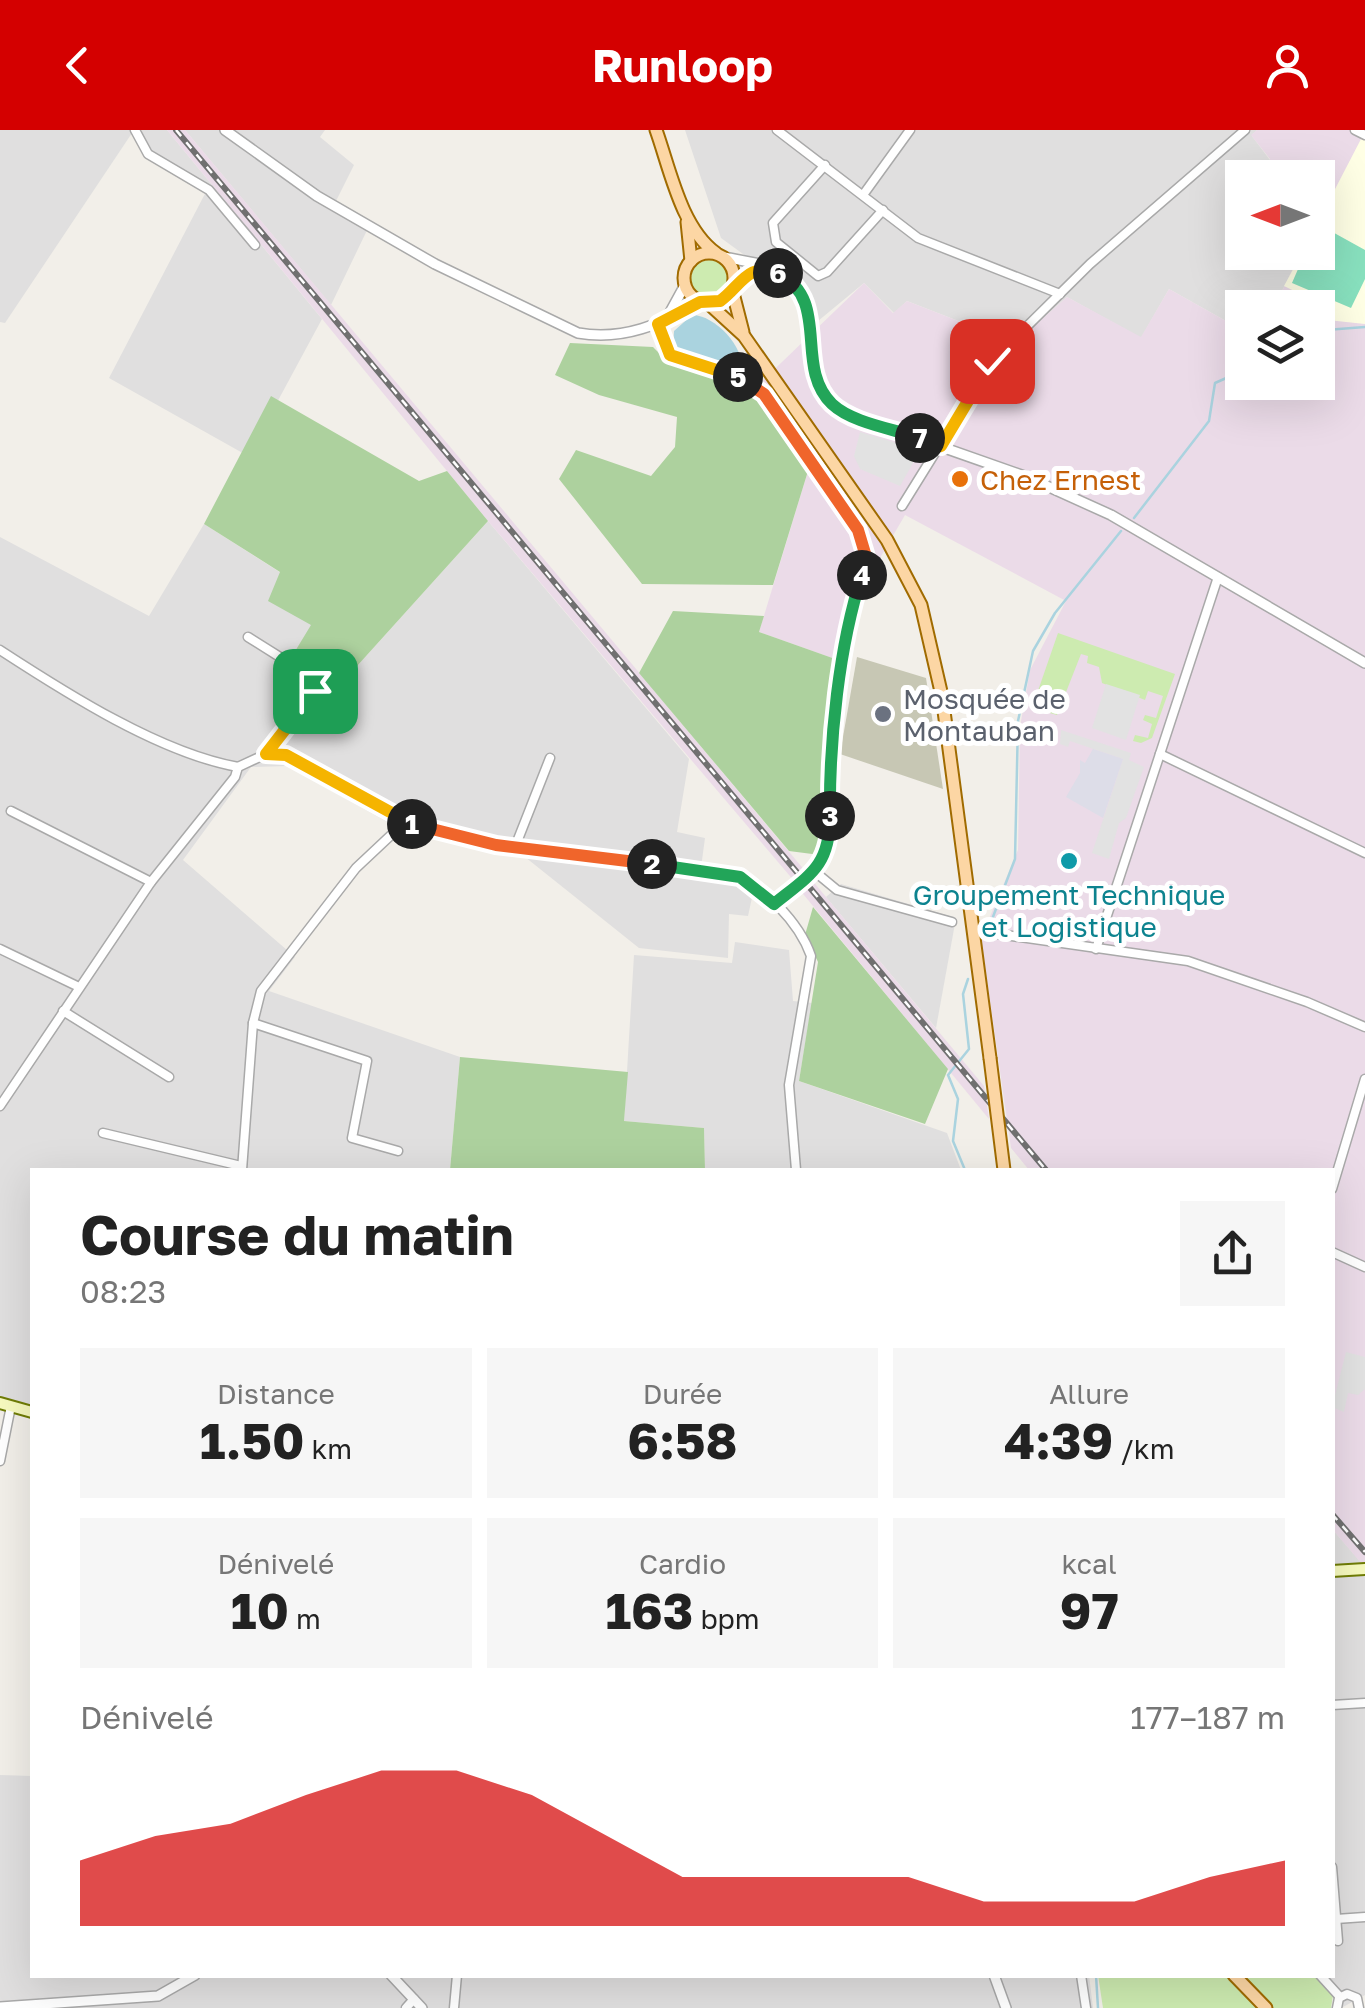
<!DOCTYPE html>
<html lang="fr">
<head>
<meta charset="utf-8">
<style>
  body { margin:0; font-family:"Golos Text",sans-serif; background:#f6f6f6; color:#222; height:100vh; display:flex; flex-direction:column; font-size:38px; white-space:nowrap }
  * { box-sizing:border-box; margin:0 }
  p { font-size:32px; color:#767676 }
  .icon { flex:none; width:55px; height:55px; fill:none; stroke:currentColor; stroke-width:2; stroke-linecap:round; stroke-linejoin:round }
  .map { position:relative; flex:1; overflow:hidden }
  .drawer { position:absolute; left:30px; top:1038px; width:1305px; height:810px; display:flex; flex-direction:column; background:#fff; border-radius:0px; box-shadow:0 10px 40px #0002 }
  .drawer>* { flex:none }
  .needle { width:65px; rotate:270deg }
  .fabs { position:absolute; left:1225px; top:30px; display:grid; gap:20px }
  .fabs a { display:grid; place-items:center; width:110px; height:110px; border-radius:0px; background:#fff; box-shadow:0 10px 40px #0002; font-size:50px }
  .pin { position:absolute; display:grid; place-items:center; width:85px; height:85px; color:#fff; margin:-42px; border-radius:20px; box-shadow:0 5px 15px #0006 }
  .km { position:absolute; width:50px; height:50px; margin:-25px; border-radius:50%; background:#222; color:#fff; font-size:28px; line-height:50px; text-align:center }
  .round { display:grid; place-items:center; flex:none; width:105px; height:105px; border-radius:0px; background:#f6f6f6 }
  .head { display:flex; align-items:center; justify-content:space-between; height:170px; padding:0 50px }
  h1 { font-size:55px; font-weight:700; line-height:75px }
  .stats { display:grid; grid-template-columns:repeat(3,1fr); gap:15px; height:170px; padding:10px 50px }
  .stats div { display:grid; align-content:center; border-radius:0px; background:#f6f6f6; text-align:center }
  .stats b { font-size:50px; font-weight:700 }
  .stats small { font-size:28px; font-weight:400 }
  .stats p { font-size:28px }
  .chart { height:280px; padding:20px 50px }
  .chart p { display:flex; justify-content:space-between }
  .chart svg { width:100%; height:180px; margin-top:10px; fill:#d40000; opacity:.7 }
  header { display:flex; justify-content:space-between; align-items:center; height:130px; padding:0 50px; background:#d40000; color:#fff; font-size:45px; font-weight:700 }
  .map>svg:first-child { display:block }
</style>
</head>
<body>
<header><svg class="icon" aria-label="back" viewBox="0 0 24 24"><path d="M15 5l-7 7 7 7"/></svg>Runloop<svg class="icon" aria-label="person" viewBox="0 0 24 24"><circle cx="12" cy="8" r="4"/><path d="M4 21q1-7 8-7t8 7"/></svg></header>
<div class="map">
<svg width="1365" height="1878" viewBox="0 0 1365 1878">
  <rect width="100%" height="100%" fill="#f2efe9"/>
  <g fill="#e0dfdf">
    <polygon points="0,0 134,0 5,193 0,192"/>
    <polygon points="142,0 167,0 322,189 248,326 109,248 208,58 150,22 141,8"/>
    <polygon points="185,0 325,0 320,7 354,35 336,71 371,92 331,175"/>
    <polygon points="685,0 1257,0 1252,6 1270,30 1261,47 1242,48 1242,122 1301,123 1274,177 1242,178 1242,200 1169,159 1141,208 1067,167 1015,213 907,171 894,183 864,153 812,196 805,169 721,108"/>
    <polygon points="488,391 689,629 677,702 705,708 700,745 737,750 753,763 748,786 729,784 728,828 639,818 520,723 405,702 287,636 251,637 183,730 295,827 269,861 460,927 450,1040 32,1040 32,1288 0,1279 0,407 149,486 204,394 281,443 312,495 339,556"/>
    <polygon points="841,754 956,788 936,898 826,767"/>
    <polygon points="735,812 789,820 793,871 812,873 799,951 947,1003 961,1040 705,1040 704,998 624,991 634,825 732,833"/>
    <polygon points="1333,1400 1365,1437 1365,1865 1343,1877 1314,1845 1332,1845"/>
    <polygon points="0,1645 32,1646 32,1845 1089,1845 1093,1878 0,1878"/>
  </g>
  <g fill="#ebdbe8">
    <polygon points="167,0 185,0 806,742 795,752 488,391"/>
    <polygon points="1257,0 1365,0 1365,1433 1361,1433 1333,1400 1332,1040 1029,1040 1011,1018 981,808 1018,720 1020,597 1030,540 1066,471 905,385 866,452 849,534 759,502 808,341 754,259 864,153 893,183 907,171 1015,213 1067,167 1141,207 1169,159 1242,200 1242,252 1318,252 1318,178 1274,177 1301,123 1318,122 1318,48 1261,47 1270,29 1251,5"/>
    <polygon points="811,749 984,956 989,989 799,759"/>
  </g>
  <polygon fill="#ffffe5" points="1361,9 1365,10 1365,194 1318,189 1321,174 1284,156 1302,123 1318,122 1318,92"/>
  <polygon fill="#c7c7b4" points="857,527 926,548 943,659 840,624"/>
  <g fill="#cdebb0">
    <circle cx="710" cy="149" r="19"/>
    <polygon points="1058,503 1175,544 1152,608 1141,613 1133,611 1135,605 1148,608 1152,594 1143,590 1145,585 1156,588 1163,566 1148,561 1145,570 1102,553 1099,537 1087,533 1088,526 1081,524 1057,585 1032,578"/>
    <polygon points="1098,1845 1314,1845 1333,1865 1331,1878 1103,1878"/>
  </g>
  <g fill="#add19e">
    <polygon points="570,213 653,217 665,229 754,259 808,341 773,455 642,454 559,349 576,320 651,346 675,317 677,287 599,265 555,245"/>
    <polygon points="271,266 419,351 447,341 488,391 339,556 294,523 311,495 268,471 280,442 204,394"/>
    <polygon points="673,481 764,486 759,502 838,530 820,725 789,721 639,543"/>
    <polygon points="813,777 948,939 925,994 799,951 818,832 805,805"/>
    <polygon points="460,927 628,942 624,991 704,998 705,1040 450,1040"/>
  </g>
  <polygon fill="#88e0be" points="1318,94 1365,120 1365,149 1351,178 1292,153 1305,123 1318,122"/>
  <g fill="#e2e2e2">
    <polygon points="860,302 910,317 913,333 900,356 860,339 854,326"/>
    <polygon points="1106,554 1140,565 1126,610 1092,598"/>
    <polygon points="1061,600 1131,623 1129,630 1144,637 1126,688 1119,693 1109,729 1092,723 1123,629 1070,611 1068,617 1060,614"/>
    <polygon points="1346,1222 1365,1227 1365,1259 1358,1265 1348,1263 1344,1282 1332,1277"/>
  </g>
  <polygon fill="#dddde8" points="1093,619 1123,629 1103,688 1066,667 1080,643 1080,630 1085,633"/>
  <path fill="#aad3df" d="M692 185C715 185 745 217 742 241L673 218 674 201Z"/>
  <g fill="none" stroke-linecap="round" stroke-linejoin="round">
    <g stroke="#aad3df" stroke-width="2.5">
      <polyline points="1318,196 1326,200 1365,197"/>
      <polyline points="1134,388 1209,291 1215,253 1242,241"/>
      <polyline points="988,800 1015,729 1018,591 1033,521 1055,483 1121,401"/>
      <polyline points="965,1040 953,1011 958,969 948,945 969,919 963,864 968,849"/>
      <polyline points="1096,1845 1098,1878"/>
    </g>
    <defs>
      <g id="minor">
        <polyline points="135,0 148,24 209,60 255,115"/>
        <polyline points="777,0 918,108 1060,164"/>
        <polyline points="1355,0 1365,5"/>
        <polyline points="825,35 773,93 776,112 818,146 827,142 883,80"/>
        <polyline points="863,65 910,0"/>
        <polyline points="658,194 670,225 748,251 764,264 865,415 867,430 853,472 829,642 828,717 820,734 774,773"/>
        <polyline points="902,376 992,231 1090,134 1245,0"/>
        <polyline points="248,507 310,546 315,561 266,624"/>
        <path d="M0 520C66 563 160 623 238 637"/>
        <polyline points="1160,624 1365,723"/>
        <polyline points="11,681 151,752"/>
        <polyline points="515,717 550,628"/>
        <polyline points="814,741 837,760 952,792"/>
        <polyline points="998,804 1188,831 1307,872 1365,897"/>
        <polyline points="0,819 79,857"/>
        <polyline points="1096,819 1218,447"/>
        <polyline points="63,881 169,947"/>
        <polyline points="253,893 367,931 352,1008 398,1021"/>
        <path d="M0 976 151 752 235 647 238 637 266 624 286 625 405 692 496 715 728 743C762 752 800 794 811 826L789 955 796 1040"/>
        <polyline points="103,1003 241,1036"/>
        <polyline points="242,1040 253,893 261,861 356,738 405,692"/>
        <polyline points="1332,1059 1365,949"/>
        <polyline points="1332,1122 1365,1137"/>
        <polyline points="0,1331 11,1276"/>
        <polyline points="1332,1575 1365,1573"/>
        <polyline points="1332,1737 1338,1811"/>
        <polyline points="1336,1789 1365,1787"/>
        <polyline points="1081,1845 1086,1878"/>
        <polyline points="1320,1845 1340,1867"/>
        <polyline points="406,1878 414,1869"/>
        <polyline points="454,1878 457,1845"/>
        <polyline points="1337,1878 1339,1868 1347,1864 1357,1868 1359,1878"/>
      </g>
      <g id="tertiary">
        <path d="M225 0 317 66 435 134 578 203C624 211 661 194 700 172"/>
        <polyline points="724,127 760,134 800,161 809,178 812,229 819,255 845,283 1027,347 1111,385 1365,533"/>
        <polyline points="734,155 750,143 768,139"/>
        <polyline points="668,186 685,155"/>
        <polyline points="391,1845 422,1878"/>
        <polyline points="994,1845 1006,1878"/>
        <polyline points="0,1877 158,1866 195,1845"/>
      </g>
      <g id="secondary">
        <polyline points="0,1273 32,1282"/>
        <polyline points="1332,1441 1365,1439"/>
      </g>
      <g id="primary">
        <path d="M656 0C670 39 681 98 716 123"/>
        <polyline points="687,92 691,131"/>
        <circle cx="709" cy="148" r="25"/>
        <polyline points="732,159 743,202"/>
        <polyline points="709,174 744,206 887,410 921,475 942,566 990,928"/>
        <polyline points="1234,1845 1266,1878"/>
      </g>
    </defs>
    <use href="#minor" stroke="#a9a9a9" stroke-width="11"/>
    <use href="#tertiary" stroke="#a9a9a9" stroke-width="12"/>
    <use href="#secondary" stroke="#707d05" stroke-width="14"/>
    <use href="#primary" stroke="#a06b00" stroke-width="15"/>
    <use href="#minor" stroke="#fff" stroke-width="8"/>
    <use href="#tertiary" stroke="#fff" stroke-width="9"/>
    <use href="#secondary" stroke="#f7fabf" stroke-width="10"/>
    <use href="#primary" stroke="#fcd6a4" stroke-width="11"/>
    <defs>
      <g id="rail">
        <polyline points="176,0 1046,1040"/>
        <polyline points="1332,1384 1365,1422"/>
      </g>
    </defs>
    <use href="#rail" stroke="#707070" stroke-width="6"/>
    <use href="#rail" stroke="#fff" stroke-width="2.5" stroke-dasharray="8" stroke-linecap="butt"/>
    <defs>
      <polyline id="primary-bridge" points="990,928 1004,1040"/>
    </defs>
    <use href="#primary-bridge" stroke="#a06b00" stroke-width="15" stroke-linecap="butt"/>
    <use href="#primary-bridge" stroke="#fcd6a4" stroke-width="11"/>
  </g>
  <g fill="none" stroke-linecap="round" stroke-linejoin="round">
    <defs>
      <polyline id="split-1" points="315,561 266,624 286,625 412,694"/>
      <polyline id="split-2" points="412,694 496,715 652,734"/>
      <path id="split-3" d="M652 734 740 747 774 774C810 745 830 736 830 686"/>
      <path id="split-4" d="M830 686C829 612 839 515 862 445"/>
      <polyline id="split-5" points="738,247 764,264 858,400 867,430 862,445"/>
      <path id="split-6" d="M738 247 670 225 658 194 700 172 720 171C740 157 748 131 778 143"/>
      <path id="split-7" d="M778 143C832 171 793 236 832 274 852 293 894 299 920 308"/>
      <polyline id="split-8" points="920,308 941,316 992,231"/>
    </defs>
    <use href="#split-1" stroke="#fff" stroke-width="20"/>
    <use href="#split-2" stroke="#fff" stroke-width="20"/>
    <use href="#split-3" stroke="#fff" stroke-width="20"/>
    <use href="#split-4" stroke="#fff" stroke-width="20"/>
    <use href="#split-5" stroke="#fff" stroke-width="20"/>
    <use href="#split-6" stroke="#fff" stroke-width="20"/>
    <use href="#split-7" stroke="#fff" stroke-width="20"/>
    <use href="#split-8" stroke="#fff" stroke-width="20"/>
    <use href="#split-1" stroke="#f5b400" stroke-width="12"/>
    <use href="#split-2" stroke="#f0652b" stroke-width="12"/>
    <use href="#split-3" stroke="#22a559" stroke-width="12"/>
    <use href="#split-4" stroke="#22a559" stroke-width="12"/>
    <use href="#split-5" stroke="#f0652b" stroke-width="12"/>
    <use href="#split-6" stroke="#f5b400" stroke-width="12"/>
    <use href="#split-7" stroke="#22a559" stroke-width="12"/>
    <use href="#split-8" stroke="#f5b400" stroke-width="12"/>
  </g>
  <circle fill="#e8710a" stroke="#fff" stroke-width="4" cx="960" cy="349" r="10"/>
  <circle fill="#6b7280" stroke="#fff" stroke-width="4" cx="883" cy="584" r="10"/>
  <circle fill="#0f9aa8" stroke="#fff" stroke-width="4" cx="1069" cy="731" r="10"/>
  <g text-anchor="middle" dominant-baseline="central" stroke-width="10" stroke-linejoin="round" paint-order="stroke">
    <g font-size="28" fill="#c56008" stroke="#fff" text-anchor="start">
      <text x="980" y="349">Chez Ernest</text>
    </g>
    <g font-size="28" fill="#5b616d" stroke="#fff" text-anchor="start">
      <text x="903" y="568">Mosquée de<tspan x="903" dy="32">Montauban</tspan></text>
    </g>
    <g font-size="28" fill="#0d838f" stroke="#fff">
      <text x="1069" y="764">Groupement Technique<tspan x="1069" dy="32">et Logistique</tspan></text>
    </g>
  </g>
</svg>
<div class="fabs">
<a><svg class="needle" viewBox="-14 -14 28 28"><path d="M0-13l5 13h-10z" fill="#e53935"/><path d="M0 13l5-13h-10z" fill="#767676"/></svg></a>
<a><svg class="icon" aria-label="layers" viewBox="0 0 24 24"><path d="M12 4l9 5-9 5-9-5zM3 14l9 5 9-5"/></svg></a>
</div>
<div class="pin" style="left:315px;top:561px;background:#1e9e55"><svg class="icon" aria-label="arrive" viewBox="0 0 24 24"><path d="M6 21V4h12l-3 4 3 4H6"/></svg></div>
<div class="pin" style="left:992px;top:231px;background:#d93025"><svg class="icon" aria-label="check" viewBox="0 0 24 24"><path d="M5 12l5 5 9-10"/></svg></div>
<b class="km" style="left:412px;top:694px">1</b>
<b class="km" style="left:652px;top:734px">2</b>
<b class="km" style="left:830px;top:686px">3</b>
<b class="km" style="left:862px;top:445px">4</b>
<b class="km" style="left:738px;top:247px">5</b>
<b class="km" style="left:778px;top:143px">6</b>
<b class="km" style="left:920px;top:308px">7</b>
<section class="drawer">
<div class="head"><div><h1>Course du matin</h1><p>08:23</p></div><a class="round"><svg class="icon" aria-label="share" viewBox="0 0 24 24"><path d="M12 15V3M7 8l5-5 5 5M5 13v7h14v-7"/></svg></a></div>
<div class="stats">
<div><p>Distance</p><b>1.50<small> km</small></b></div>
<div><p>Durée</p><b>6:58</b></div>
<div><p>Allure</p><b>4:39<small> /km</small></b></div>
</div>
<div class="stats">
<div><p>Dénivelé</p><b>10<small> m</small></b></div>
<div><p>Cardio</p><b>163<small> bpm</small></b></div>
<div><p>kcal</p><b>97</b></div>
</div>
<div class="chart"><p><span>Dénivelé</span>177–187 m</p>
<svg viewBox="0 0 160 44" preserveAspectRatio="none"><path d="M0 44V28L10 22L20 19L30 12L40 6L50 6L60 12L70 22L80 32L90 32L100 32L110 32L120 38L130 38L140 38L150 32L160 28V44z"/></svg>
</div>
</section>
</div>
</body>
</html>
